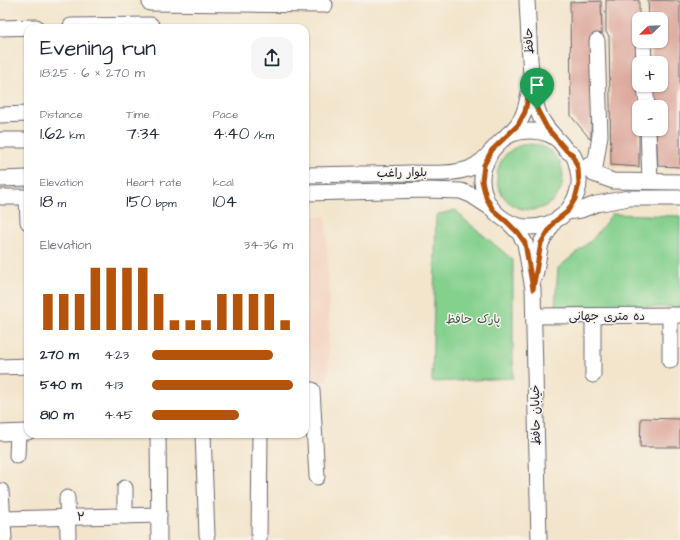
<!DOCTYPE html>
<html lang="en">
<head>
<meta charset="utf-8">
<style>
  body { margin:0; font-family:"Architects Daughter","Playpen Sans Arabic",sans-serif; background:#f6f6f7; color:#1f2937; height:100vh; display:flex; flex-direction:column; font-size:15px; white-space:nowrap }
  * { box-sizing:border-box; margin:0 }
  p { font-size:13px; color:#747a83 }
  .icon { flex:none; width:22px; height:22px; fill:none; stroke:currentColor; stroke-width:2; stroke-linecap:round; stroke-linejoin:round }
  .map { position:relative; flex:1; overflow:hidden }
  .drawer { position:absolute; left:24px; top:24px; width:285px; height:414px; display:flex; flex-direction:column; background:#fff; border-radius:12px; box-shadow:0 1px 3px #0004 }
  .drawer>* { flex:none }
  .needle { width:26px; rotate:247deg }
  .tools { position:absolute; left:632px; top:12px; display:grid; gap:8px }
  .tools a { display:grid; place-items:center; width:36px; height:36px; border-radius:8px; background:#fff; box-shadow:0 1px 3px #0004; font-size:20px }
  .pin { position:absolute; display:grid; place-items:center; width:34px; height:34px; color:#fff; margin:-41px -17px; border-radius:50% 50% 50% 0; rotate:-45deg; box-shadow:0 0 4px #0007 }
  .pin .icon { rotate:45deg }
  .round { display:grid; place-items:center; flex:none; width:42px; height:42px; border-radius:12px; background:#f6f6f7 }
  .head { display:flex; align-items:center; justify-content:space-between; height:68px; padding:0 16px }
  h1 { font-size:22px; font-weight:600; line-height:30px }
  .figures { display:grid; grid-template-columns:repeat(3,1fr); gap:6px; height:68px; padding:4px 16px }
  .figures div { display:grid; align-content:center }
  .figures b { font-size:17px; font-weight:600 }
  .figures small { font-size:11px; font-weight:400 }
  .figures p { font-size:11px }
  .chart { height:112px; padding:8px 16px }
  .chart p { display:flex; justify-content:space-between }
  .chart svg { width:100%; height:72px; margin-top:4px; stroke:#b45309; stroke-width:6 }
  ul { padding:0 16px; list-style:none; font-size:13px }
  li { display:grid; grid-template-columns:64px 48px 1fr; align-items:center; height:30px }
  li i { height:10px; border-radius:5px; background:#b45309 }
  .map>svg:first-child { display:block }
</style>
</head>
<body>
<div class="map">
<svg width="680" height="540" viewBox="0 0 680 540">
  <rect width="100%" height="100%" fill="#f7f3e8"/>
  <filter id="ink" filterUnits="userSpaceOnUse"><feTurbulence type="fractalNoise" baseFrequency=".025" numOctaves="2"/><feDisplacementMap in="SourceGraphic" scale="8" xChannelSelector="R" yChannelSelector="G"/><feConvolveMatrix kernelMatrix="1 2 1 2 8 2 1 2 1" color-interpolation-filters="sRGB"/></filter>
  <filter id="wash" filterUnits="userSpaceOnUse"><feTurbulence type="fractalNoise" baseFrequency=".012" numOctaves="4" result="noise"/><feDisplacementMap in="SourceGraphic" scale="16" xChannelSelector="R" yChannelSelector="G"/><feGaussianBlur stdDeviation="0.9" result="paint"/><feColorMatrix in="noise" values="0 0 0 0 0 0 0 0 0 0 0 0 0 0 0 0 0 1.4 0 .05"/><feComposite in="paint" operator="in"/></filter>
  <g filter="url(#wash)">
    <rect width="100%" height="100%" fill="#f3e5cc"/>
    <polygon fill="#f4d3c0" points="305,216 326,216 329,294 328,381 305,381"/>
    <g fill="#84d08d" stroke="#537964">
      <circle cx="530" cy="177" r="33"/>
      <polygon points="456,210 464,219 513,260 513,378 432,382 436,215"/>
      <polygon points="612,214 680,216 680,307 555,307 558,268 593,239"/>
    </g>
    <g id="blocks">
      <g fill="#deaa9f">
        <polygon points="606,0 639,0 639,167 611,165 609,36 606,32"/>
        <polygon points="648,0 680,1 680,167 658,166 656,129 661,129 661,107 654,107 653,85 661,85 661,63 652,63 651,41 661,41 661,19 649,19"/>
        <polygon points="601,1 602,34 593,35 591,140 571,116 570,2"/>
        <polygon points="641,418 680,419 680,447 640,447"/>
      </g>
    </g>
  </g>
  <g filter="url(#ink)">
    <use href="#blocks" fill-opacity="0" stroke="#6b666e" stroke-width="1"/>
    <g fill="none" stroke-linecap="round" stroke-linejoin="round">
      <defs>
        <g id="minor">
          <path d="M527 0C528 20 529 39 530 59 531 76 532 93 537 108 540 120 547 128 555 137"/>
          <polyline points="150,3 325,5"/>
          <polyline points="71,26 151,25"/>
          <polyline points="0,28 36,27"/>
          <polyline points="643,41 644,63"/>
          <polyline points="645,85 647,107"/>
          <polyline points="0,115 28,114"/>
          <polyline points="648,129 650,181"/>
          <path d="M507 135C524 122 526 108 530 88"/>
          <polyline points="0,140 28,140"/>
          <polyline points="589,165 594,174 613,181 680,182"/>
          <polyline points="594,174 600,135 597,41"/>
          <path d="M305 175C339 174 374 174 408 173 427 173 450 175 468 169 483 164 491 150 502 140 514 130 534 129 548 134 551 135 555 138 558 140 561 143 563 146 566 150 568 152 571 153 573 155 577 162 578 170 579 178 580 189 576 198 570 207 565 215 556 221 547 224 516 235 484 214 482 181 481 170 487 160 492 150"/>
          <polyline points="0,179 28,178"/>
          <polyline points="305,193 427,190 461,191 471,195 491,208"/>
          <polyline points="0,197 28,197"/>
          <polyline points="27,197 28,222"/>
          <polyline points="567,212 581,210 596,204 629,198 680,198"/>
          <polyline points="508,222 519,233 525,243 533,289 539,540"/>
          <polyline points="535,276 541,243 554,222"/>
          <polyline points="534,316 680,315"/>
          <polyline points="593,316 593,375"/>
          <polyline points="670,361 670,315"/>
          <polyline points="0,367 28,366"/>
          <polyline points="305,390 312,390 317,477"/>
          <polyline points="0,433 28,432"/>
          <polyline points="158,434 159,540"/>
          <polyline points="203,434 207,535"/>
          <polyline points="17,456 18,433"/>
          <polyline points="1,491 4,538"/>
          <polyline points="67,498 68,536"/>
          <polyline points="125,516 125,488"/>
          <polyline points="3,519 159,515"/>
          <polyline points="259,539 260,434"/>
        </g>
      </defs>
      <use href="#minor" stroke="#6b666e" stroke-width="17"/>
      <use href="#minor" stroke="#fff" stroke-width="15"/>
    </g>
  </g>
  <g fill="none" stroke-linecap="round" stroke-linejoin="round" filter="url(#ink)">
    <defs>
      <polygon id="route" points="531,81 537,109 547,128 567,151 572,154 578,168 579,184 575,199 567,212 554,222 541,243 533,289 525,243 518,233 507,222 493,210 486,197 482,181 484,165 492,150 518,125 525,112"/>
    </defs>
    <use href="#route" stroke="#fff" stroke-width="8"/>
    <use href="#route" stroke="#b45309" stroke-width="5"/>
  </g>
  <g text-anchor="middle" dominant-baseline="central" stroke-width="3" stroke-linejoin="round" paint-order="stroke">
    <g font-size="12" fill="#22223b" stroke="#f7f3e8">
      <text transform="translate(529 41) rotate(-93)">حافظ</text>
      <text transform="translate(402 173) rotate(-1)">بلوار راغب</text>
      <text x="607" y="316">ده متری جهانی</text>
      <text transform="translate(536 415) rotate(-91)">خیابان حافظ</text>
      <text transform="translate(81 517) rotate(-1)">۲</text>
    </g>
    <g font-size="12" fill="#3f5654" stroke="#f7f3e8">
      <text x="473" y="319">پارک حافظ</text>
    </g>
  </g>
</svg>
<div class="tools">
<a><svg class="needle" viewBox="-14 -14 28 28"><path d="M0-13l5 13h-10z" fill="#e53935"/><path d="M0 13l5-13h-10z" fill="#747a83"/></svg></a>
<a>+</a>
<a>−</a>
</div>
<div class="pin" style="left:537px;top:109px;background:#1e9e55"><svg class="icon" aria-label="arrive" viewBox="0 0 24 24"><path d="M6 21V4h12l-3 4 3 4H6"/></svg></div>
<section class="drawer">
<div class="head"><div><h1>Evening run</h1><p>18:25 · 6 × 270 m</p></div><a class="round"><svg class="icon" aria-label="share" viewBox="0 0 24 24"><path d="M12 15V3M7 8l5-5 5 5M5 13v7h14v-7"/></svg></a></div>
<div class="figures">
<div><p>Distance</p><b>1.62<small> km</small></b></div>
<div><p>Time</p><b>7:34</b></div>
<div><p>Pace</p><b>4:40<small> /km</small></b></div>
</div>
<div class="figures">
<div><p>Elevation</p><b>18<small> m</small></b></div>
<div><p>Heart rate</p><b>150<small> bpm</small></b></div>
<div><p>kcal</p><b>104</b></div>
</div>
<div class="chart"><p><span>Elevation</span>34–36 m</p>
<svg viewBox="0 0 160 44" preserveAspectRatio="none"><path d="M5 44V22M15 44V22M25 44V22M35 44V6M45 44V6M55 44V6M65 44V6M75 44V22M85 44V38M95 44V38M105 44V38M115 44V22M125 44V22M135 44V22M145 44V22M155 44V38"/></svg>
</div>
<ul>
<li><b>270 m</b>4:23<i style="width:86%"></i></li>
<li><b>540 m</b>4:13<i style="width:100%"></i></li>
<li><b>810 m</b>4:45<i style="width:62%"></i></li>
</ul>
</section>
</div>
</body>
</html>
